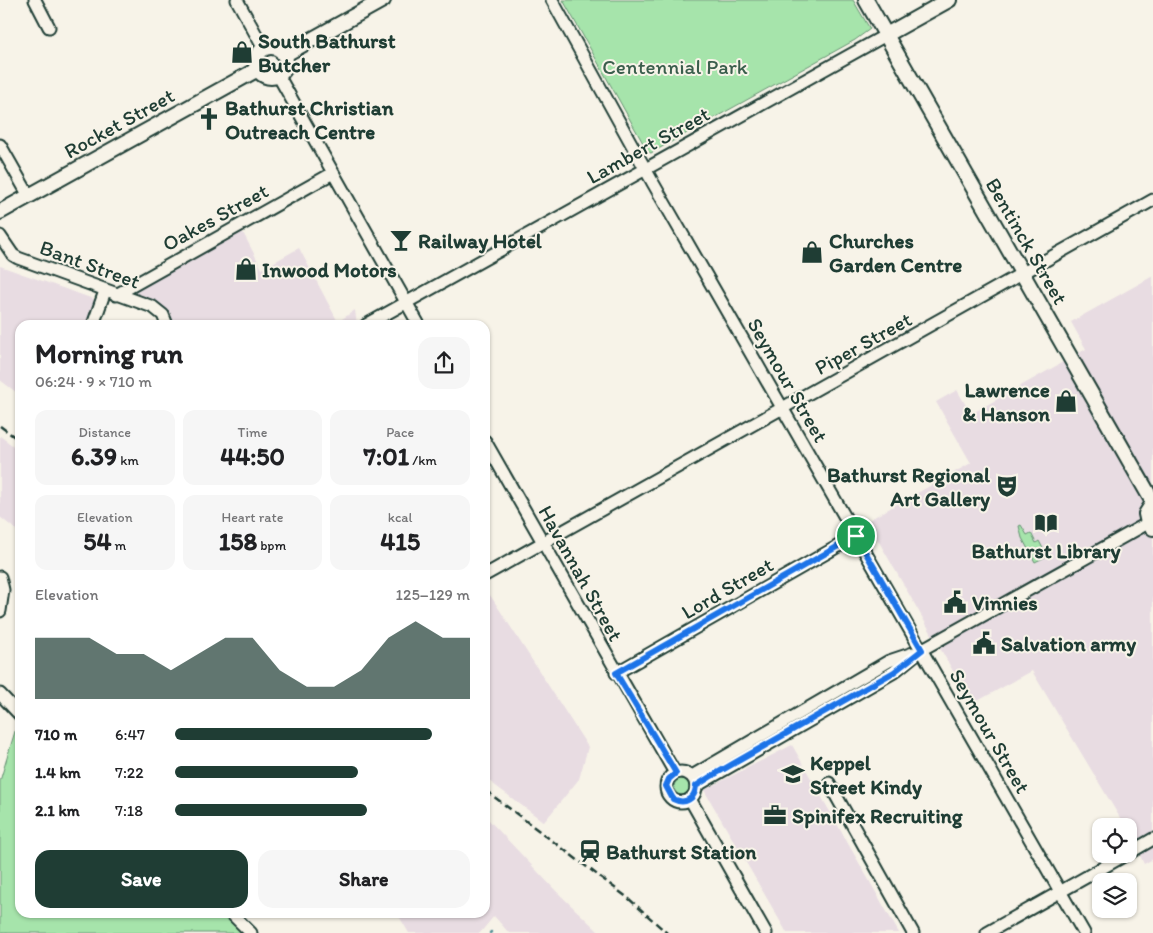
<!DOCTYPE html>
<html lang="en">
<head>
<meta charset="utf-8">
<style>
  body { margin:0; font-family:Itim,sans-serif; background:#f6f6f6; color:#202124; height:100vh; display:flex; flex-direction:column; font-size:19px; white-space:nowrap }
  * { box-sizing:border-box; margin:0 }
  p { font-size:16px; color:#757577 }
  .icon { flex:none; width:28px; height:28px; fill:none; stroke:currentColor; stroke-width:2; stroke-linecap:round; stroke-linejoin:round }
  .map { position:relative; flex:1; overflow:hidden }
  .sheet { position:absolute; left:15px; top:320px; width:475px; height:598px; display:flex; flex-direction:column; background:#fff; border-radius:15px; box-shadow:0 1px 4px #0004 }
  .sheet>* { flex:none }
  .fabs { position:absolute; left:1092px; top:818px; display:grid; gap:10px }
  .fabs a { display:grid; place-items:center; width:45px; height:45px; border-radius:10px; background:#fff; box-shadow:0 1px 4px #0004; font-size:25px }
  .pin { position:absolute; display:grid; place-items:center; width:42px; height:42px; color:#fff; margin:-21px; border:2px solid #fff; border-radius:50%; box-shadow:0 1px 5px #0007 }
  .round { display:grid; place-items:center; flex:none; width:52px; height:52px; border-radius:15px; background:#f6f6f6 }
  .overview { display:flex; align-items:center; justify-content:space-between; height:85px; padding:0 20px }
  h1 { font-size:28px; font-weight:700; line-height:38px }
  .figures { display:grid; grid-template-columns:repeat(3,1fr); gap:8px; height:85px; padding:5px 20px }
  .figures div { display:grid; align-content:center; border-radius:12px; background:#f6f6f6; text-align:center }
  .figures b { font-size:25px; font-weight:700 }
  .figures small { font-size:14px; font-weight:400 }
  .figures p { font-size:14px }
  .chart { height:140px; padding:10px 20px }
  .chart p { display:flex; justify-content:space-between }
  .chart svg { width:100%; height:90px; margin-top:5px; fill:#1f3d34; opacity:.7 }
  .primary-button { display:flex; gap:10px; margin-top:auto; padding:10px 20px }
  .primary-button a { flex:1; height:58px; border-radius:15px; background:#1f3d34; color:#fff; font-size:20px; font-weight:700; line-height:58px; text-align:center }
  .primary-button a+a { background:#f6f6f6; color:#202124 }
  ul { padding:0 20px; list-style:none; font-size:16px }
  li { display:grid; grid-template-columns:80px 60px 1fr; align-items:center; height:38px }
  li i { height:12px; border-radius:6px; background:#1f3d34 }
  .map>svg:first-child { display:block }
</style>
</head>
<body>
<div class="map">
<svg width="1153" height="933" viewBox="0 0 1153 933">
  <rect width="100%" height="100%" fill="#f7f3e8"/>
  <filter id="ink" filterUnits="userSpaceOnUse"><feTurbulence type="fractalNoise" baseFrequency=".02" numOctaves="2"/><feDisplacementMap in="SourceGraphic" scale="10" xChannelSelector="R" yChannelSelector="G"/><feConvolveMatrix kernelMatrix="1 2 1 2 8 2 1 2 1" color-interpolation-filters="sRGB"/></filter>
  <g filter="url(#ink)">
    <g fill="#e8dce2">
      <polygon points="239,225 262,269 299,248 338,322 355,310 357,325 167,325 163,315 116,295"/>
      <polygon points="0,266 102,302 94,325 20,325 20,395 0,380"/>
      <polygon points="1153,276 1153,859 1144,864 1129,833 1129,826 1125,826 1032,671 972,704 867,521 971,463 936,402 957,390 971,414 1086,349 1071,322"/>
      <polygon points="0,436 20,451 20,533 0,517"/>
      <polygon points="490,595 588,747 579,779 544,822 485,778 485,598"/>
      <polygon points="792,745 813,782 899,933 787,933 704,790"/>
      <polygon points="485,816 556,891 600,933 509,933 494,916 480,933 409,933 397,913 485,912"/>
    </g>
    <g fill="#a6e4ab" stroke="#629070">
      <polygon points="563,0 853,0 870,29 855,40 651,153 648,152"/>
      <polygon points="1021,525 1027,535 1031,533 1036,543 1039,541 1047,556 1035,562 1022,538 1019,526"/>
      <polygon points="20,715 20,912 230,913 251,933 0,933 0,781"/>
      <circle cx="682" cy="787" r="8"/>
    </g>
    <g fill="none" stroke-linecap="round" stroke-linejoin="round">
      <polyline stroke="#579299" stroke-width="2.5" points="490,933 491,932"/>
      <defs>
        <g id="minor">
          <polyline points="35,0 49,27"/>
          <polyline points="237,0 264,49"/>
          <polyline points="552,0 653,183 1084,933"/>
          <polyline points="278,75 419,325"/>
          <polyline points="0,145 29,196"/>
          <polyline points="0,236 13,255 18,258 153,307 163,315 167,325"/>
          <polyline points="116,295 333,173"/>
          <polyline points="93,325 105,291"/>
          <polyline points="366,325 886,35"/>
          <polyline points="485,441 675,773"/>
          <polyline points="485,575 1153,200"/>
          <polyline points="0,577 3,590 0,611"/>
          <polyline points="616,673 856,536"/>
          <polyline points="0,694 20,715"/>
          <circle cx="681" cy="787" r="15"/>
          <polyline points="692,776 889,661 913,653"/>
          <polyline points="829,783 913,933"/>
          <polyline points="696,786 894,672 921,650 1148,523"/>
          <polyline points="690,799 766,933"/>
          <polyline points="1129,853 1153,839"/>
          <polyline points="230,912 251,933"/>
          <polyline points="987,933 1127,854"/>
        </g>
        <g id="major">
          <polyline points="866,0 1153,502"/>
          <polyline points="886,35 949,0"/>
          <circle cx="271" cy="62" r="15"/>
          <polyline points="284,55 383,0"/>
          <polyline points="0,212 258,69"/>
          <polyline points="1153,503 1146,514 1148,523 1153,528"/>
        </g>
      </defs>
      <use href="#minor" stroke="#1f3d34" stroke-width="15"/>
      <use href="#major" stroke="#1f3d34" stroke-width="18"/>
      <use href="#minor" stroke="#f7f3e8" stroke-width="11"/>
      <use href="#major" stroke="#f7f3e8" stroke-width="14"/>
      <g stroke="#1f3d34" stroke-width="2.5" stroke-dasharray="8 4" stroke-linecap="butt">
        <polyline points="0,426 20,441"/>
        <polyline points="485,790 628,898 667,933"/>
      </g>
    </g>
  </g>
  <g fill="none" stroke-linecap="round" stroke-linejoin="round" filter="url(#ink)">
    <defs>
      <path id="route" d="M856 536 922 650 894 672 710 777 696 786C695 799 685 805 673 799L666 786 669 779 676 773 616 673Z"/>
    </defs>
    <use href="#route" stroke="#fff" stroke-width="10"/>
    <use href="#route" stroke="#1a73e8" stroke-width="6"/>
  </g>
  <defs>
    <symbol id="shop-bare" viewBox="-9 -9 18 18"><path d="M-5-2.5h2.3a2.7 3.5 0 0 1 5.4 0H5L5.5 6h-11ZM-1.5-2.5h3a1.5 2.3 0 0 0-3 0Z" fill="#1f3d34" stroke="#f7f3e8" stroke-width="2.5" paint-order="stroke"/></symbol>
    <symbol id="church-bare" viewBox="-9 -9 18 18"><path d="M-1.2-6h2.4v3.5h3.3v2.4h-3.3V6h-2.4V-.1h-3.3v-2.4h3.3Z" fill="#1f3d34" stroke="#f7f3e8" stroke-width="2.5" paint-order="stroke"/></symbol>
    <symbol id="bar-bare" viewBox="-9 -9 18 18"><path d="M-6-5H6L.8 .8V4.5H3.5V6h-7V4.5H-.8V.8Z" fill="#1f3d34" stroke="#f7f3e8" stroke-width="2.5" paint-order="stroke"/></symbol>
    <symbol id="theatre-bare" viewBox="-9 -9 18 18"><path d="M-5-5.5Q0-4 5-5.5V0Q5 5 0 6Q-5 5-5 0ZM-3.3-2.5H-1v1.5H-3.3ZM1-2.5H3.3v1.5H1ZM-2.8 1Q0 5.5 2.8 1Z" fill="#1f3d34" stroke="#f7f3e8" stroke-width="2.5" paint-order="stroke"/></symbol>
    <symbol id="library-bare" viewBox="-9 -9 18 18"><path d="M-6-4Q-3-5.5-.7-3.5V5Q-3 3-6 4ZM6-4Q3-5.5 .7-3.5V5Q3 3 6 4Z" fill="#1f3d34" stroke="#f7f3e8" stroke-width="2.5" paint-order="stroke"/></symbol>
    <symbol id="civic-bare" viewBox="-9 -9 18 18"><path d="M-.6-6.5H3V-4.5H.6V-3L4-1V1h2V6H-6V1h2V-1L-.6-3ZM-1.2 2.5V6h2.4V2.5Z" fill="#1f3d34" stroke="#f7f3e8" stroke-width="2.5" paint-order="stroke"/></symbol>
    <symbol id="school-bare" viewBox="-9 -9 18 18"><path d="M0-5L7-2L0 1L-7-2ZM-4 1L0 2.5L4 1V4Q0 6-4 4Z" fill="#1f3d34" stroke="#f7f3e8" stroke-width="2.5" paint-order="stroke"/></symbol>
    <symbol id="office-bare" viewBox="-9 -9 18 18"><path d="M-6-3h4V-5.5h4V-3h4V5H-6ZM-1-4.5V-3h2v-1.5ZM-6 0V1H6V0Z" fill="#1f3d34" stroke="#f7f3e8" stroke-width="2.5" paint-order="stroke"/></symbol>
    <symbol id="station-bare" viewBox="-9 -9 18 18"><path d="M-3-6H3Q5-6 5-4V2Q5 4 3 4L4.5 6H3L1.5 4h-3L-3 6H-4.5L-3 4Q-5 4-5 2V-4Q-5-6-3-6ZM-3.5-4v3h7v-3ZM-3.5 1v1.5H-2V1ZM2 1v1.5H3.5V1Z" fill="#1f3d34" stroke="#f7f3e8" stroke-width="2.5" paint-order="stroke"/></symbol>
  </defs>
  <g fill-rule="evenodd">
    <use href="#shop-bare" x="226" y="36" width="32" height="32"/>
    <use href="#church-bare" x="193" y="103" width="32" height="32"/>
    <use href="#bar-bare" x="385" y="224" width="32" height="32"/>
    <use href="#shop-bare" x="796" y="236" width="32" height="32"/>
    <use href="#shop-bare" x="230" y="253" width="32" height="32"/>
    <use href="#shop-bare" x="1050" y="385" width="32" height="32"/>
    <use href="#theatre-bare" x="991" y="470" width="32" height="32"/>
    <use href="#library-bare" x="1030" y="507" width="32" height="32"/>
    <use href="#civic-bare" x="939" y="586" width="32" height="32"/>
    <use href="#civic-bare" x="968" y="627" width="32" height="32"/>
    <use href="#school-bare" x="777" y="758" width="32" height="32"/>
    <use href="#office-bare" x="759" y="799" width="32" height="32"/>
    <use href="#station-bare" x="574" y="835" width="32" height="32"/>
  </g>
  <g text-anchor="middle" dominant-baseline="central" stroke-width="4" stroke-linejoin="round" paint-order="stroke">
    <g font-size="21" font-weight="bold" fill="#1f3d34" stroke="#f7f3e8" text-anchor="start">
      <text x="258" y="40">South Bathurst<tspan x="258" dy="24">Butcher</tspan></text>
      <text x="225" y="107">Bathurst Christian<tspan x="225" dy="24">Outreach Centre</tspan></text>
      <text x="418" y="240">Railway Hotel</text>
      <text x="829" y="240">Churches<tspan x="829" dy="24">Garden Centre</tspan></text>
      <text x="262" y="269">Inwood Motors</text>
      <text x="1050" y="389" text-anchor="end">Lawrence<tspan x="1050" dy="24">&amp; Hanson</tspan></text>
      <text x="990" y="474" text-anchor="end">Bathurst Regional<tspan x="990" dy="24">Art Gallery</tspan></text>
      <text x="1046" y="550" text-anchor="middle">Bathurst Library</text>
      <text x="972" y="602">Vinnies</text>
      <text x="1001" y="643">Salvation army</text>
      <text x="810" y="762">Keppel<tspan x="810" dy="24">Street Kindy</tspan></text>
      <text x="792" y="815">Spinifex Recruiting</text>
      <text x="606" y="851">Bathurst Station</text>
    </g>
    <g font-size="21" fill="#3a5e4c" stroke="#f7f3e8">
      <text x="675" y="66">Centennial Park</text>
    </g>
    <g font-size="21" fill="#1f3d34" stroke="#f7f3e8">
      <text transform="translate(119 123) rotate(-29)">Rocket Street</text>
      <text transform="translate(648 145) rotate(-29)">Lambert Street</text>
      <text transform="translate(215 217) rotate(-29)">Oakes Street</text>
      <text transform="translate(1027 241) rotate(60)">Bentinck Street</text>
      <text transform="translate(90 264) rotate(20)">Bant Street</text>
      <text transform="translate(863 343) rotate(-29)">Piper Street</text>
      <text transform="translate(788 380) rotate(60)">Seymour Street</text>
      <text transform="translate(581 573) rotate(61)">Havannah Street</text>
      <text transform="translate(727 588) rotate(-30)">Lord Street</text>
      <text transform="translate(990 731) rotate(60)">Seymour Street</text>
    </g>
  </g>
</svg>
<div class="fabs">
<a><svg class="icon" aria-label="locate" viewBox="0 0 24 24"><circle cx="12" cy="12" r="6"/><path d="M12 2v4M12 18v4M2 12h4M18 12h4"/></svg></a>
<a><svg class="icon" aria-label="layers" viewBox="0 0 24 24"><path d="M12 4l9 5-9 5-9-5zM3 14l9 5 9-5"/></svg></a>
</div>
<div class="pin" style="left:856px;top:536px;background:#1e9e55"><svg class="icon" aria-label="arrive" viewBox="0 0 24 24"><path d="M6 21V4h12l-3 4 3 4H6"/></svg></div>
<section class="sheet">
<div class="overview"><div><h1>Morning run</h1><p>06:24 · 9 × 710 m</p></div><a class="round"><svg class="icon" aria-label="share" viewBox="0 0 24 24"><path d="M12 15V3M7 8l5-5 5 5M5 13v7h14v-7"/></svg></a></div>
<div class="figures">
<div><p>Distance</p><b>6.39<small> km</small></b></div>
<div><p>Time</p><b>44:50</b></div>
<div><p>Pace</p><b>7:01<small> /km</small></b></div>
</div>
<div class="figures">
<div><p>Elevation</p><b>54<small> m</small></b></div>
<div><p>Heart rate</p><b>158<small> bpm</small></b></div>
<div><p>kcal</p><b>415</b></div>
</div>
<div class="chart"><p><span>Elevation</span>125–129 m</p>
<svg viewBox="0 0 160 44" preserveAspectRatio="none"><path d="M0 44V14L10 14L20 14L30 22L40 22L50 30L60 22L70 14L80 14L90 30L100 38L110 38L120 30L130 14L140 6L150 14L160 14V44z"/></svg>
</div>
<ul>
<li><b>710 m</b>6:47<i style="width:87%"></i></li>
<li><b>1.4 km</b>7:22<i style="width:62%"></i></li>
<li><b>2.1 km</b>7:18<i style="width:65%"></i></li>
</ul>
<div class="primary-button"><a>Save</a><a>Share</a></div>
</section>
</div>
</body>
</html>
